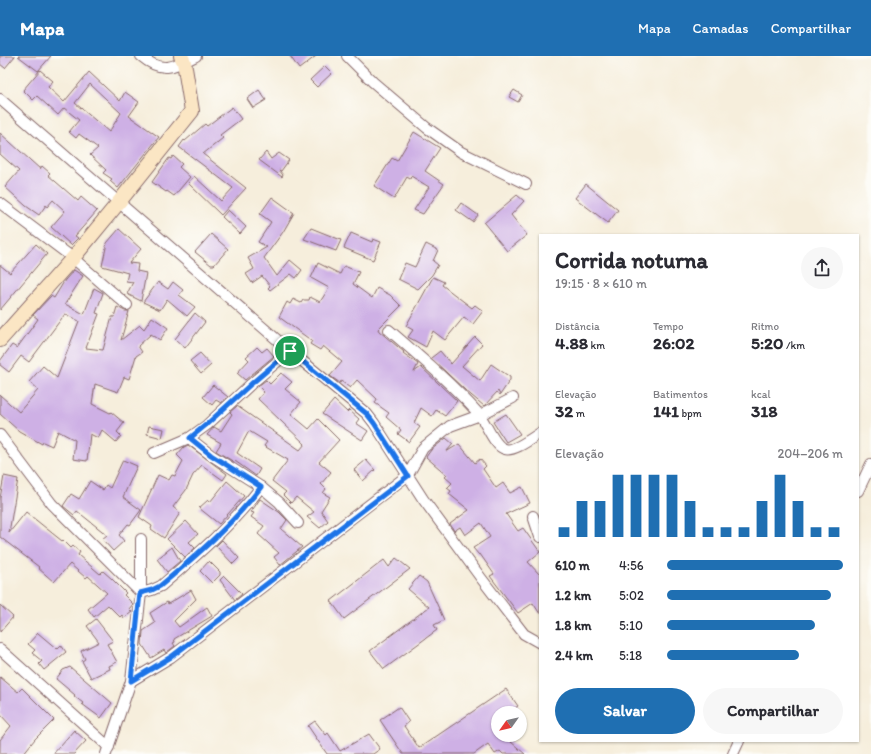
<!DOCTYPE html>
<html lang="pt">
<head>
<meta charset="utf-8">
<style>
  body { margin:0; font-family:Itim,sans-serif; background:#f7f7f7; color:#2b2b33; height:100vh; display:flex; flex-direction:column; font-size:15px; white-space:nowrap }
  * { box-sizing:border-box; margin:0 }
  p { font-size:13px; color:#7c7c81 }
  .icon { flex:none; width:22px; height:22px; fill:none; stroke:currentColor; stroke-width:2; stroke-linecap:round; stroke-linejoin:round }
  .map { position:relative; flex:1; overflow:hidden }
  .panel { position:absolute; left:539px; top:178px; width:320px; height:508px; display:flex; flex-direction:column; background:#fff; border-radius:0px; box-shadow:0 1px 3px #0004 }
  .panel>* { flex:none }
  .needle { width:26px; rotate:236deg }
  .buttons { position:absolute; left:491px; top:650px; display:grid; gap:8px }
  .buttons a { display:grid; place-items:center; width:36px; height:36px; border-radius:50%; background:#fff; box-shadow:0 1px 3px #0004; font-size:20px }
  .pin { position:absolute; display:grid; place-items:center; width:34px; height:34px; color:#fff; margin:-17px; border:2px solid #fff; border-radius:50%; box-shadow:0 1px 4px #0007 }
  .round { display:grid; place-items:center; flex:none; width:42px; height:42px; border-radius:21px; background:#f7f7f7 }
  .overview { display:flex; align-items:center; justify-content:space-between; height:68px; padding:0 16px }
  h1 { font-size:22px; font-weight:700; line-height:30px }
  .figures { display:grid; grid-template-columns:repeat(3,1fr); gap:6px; height:68px; padding:4px 16px }
  .figures div { display:grid; align-content:center }
  .figures b { font-size:17px; font-weight:700 }
  .figures small { font-size:11px; font-weight:400 }
  .figures p { font-size:11px }
  .chart { height:112px; padding:8px 16px }
  .chart p { display:flex; justify-content:space-between }
  .chart svg { width:100%; height:72px; margin-top:4px; stroke:#1f6fb2; stroke-width:6 }
  .primary-button { display:flex; gap:8px; margin-top:auto; padding:8px 16px }
  .primary-button a { flex:1; height:46px; border-radius:24px; background:#1f6fb2; color:#fff; font-size:16px; font-weight:700; line-height:46px; text-align:center }
  .primary-button a+a { background:#f7f7f7; color:#2b2b33 }
  ul { padding:0 16px; list-style:none; font-size:13px }
  li { display:grid; grid-template-columns:64px 48px 1fr; align-items:center; height:30px }
  li i { height:10px; border-radius:5px; background:#1f6fb2 }
  header { display:flex; align-items:center; gap:24px; box-sizing:border-box; height:56px; padding:0 20px; background:#1f6fb2; color:#fff }
  header strong { font-size:19px }
  nav { display:flex; gap:22px; margin-inline-start:auto; font-size:14px }
  .map>svg:first-child { display:block }
</style>
</head>
<body>
<header>
<strong>Mapa</strong>
<nav><a>Mapa</a><a>Camadas</a><a>Compartilhar</a></nav>
</header>
<div class="map">
<svg width="871" height="698" viewBox="0 0 871 698">
  <rect width="100%" height="100%" fill="#fdfcf7"/>
  <filter id="ink" filterUnits="userSpaceOnUse"><feTurbulence type="fractalNoise" baseFrequency=".025" numOctaves="2"/><feDisplacementMap in="SourceGraphic" scale="8" xChannelSelector="R" yChannelSelector="G"/><feConvolveMatrix kernelMatrix="1 2 1 2 8 2 1 2 1" color-interpolation-filters="sRGB"/></filter>
  <filter id="wash" filterUnits="userSpaceOnUse"><feTurbulence type="fractalNoise" baseFrequency=".012" numOctaves="4" result="noise"/><feDisplacementMap in="SourceGraphic" scale="16" xChannelSelector="R" yChannelSelector="G"/><feGaussianBlur stdDeviation="0.9" result="paint"/><feColorMatrix in="noise" values="0 0 0 0 0 0 0 0 0 0 0 0 0 0 0 0 0 1.4 0 .05"/><feComposite in="paint" operator="in"/></filter>
  <g filter="url(#wash)">
    <rect width="100%" height="100%" fill="#f6eedc"/>
    <g id="blocks">
      <g fill="#ceb0e5" fill-rule="evenodd">
        <polygon points="0,0 15,0 5,12 0,8"/>
        <polygon points="18,0 51,0 38,15"/>
        <polygon points="290,0 316,0 299,13"/>
        <polygon points="325,10 332,17 317,31 310,24"/>
        <path d="M40 14 53 25 48 31 64 46 89 16 120 45 125 36 139 46 129 60 159 81 118 132 110 125 112 123 103 117 106 114 90 99 98 92 79 78 76 82 69 76 79 64 64 52 58 59 37 40 33 44 23 34ZM90 28 121 57 109 76 75 47Z"/>
        <polygon points="259,34 266,44 253,52 247,43"/>
        <polygon points="514,34 522,39 518,46 509,41"/>
        <polygon points="232,51 241,63 220,79 223,82 203,98 246,132 221,159 188,127 194,120 221,145 233,132 179,91 184,84 185,85 205,68 207,70"/>
        <polygon points="414,76 440,92 425,115 444,128 423,158 414,154 429,131 411,120 410,123 407,121 394,143 374,130 392,102 397,105"/>
        <polygon points="0,77 40,113 42,110 50,117 48,119 78,145 81,141 97,155 75,180 78,182 71,189 51,171 65,155 53,144 47,151 46,149 39,159 26,150 5,131 19,115 0,98"/>
        <polygon points="266,96 271,103 279,97 289,104 281,115 279,114 283,119 282,121 259,104"/>
        <polygon points="173,100 182,108 179,111 190,121 174,140 167,135 166,136 152,126 169,102 171,103"/>
        <polygon points="586,128 618,154 608,167 575,142"/>
        <polygon points="517,139 524,145 511,159 527,179 507,195 484,167"/>
        <polygon points="272,141 294,157 283,176 264,202 277,220 290,204 302,214 296,222 291,218 270,234 268,232 270,230 262,220 252,227 246,218 254,213 248,202 267,191 258,186 271,166 260,158"/>
        <polygon points="461,147 478,159 473,166 456,154"/>
        <polygon points="228,154 246,171 240,178 222,161"/>
        <polygon points="311,172 341,184 336,195 304,183"/>
        <polygon points="119,173 141,193 129,207 138,208 137,215 146,217 141,245 127,238 133,226 126,225 128,217 102,210 107,187"/>
        <polygon points="351,177 372,186 373,183 381,186 373,204 344,192"/>
        <polygon points="211,178 228,193 214,209 211,209 195,196"/>
        <polygon points="36,188 47,198 0,254 0,209 10,217"/>
        <polygon points="426,188 438,194 433,205 438,209 432,219 418,233 398,223 405,207 415,211"/>
        <polygon points="318,207 340,218 344,210 359,216 353,228 372,242 377,232 390,239 401,250 378,273 379,275 404,296 403,297 418,308 414,316 421,311 457,345 445,360 436,354 432,360 421,352 414,367 420,371 409,386 398,378 401,374 386,361 389,357 375,347 377,343 357,324 350,332 341,325 340,327 330,320 342,306 323,290 320,294 310,288 312,285 279,261 287,246 290,248 293,243 301,247 303,244 309,244 310,241 320,246 329,232 311,222"/>
        <polygon points="74,214 83,220 65,248 84,258 94,232 103,237 96,257 99,258 86,292 103,294 112,261 114,261 117,251 125,255 129,255 121,284 140,269 144,273 152,261 168,272 160,284 151,278 138,290 142,296 136,300 129,323 124,321 118,336 95,328 92,348 110,357 111,356 124,367 117,376 121,380 116,386 102,374 98,382 90,378 87,405 73,403 75,384 58,375 52,390 43,386 42,388 19,375 0,358 0,339 19,356 38,334 29,326 43,310 57,322 79,265 65,258 29,306 21,300 9,316 0,309 0,305 12,289 17,292 38,263 33,259 51,240 54,242 65,224"/>
        <polygon points="433,221 444,226 442,229 472,252 475,249 483,255 473,268 464,261 445,284 433,275 426,291 408,281 413,274 406,270"/>
        <polygon points="158,226 168,233 173,226 183,234 179,239 195,251 187,260 167,243 160,254 143,246"/>
        <polygon points="195,257 205,266 185,292 175,283"/>
        <polygon points="475,281 482,288 462,310 480,325 491,308 510,321 510,324 500,339 498,335 484,350 465,334 431,302 440,295 451,308"/>
        <polygon points="257,291 262,296 267,292 274,300 245,324 237,317 249,304 246,301"/>
        <polygon points="200,297 211,309 201,318 190,305"/>
        <polygon points="281,317 292,326 285,333 301,346 291,358 309,373 318,363 339,384 319,406 331,416 321,428 326,433 323,437 330,441 321,455 328,465 320,472 307,461 314,456 296,441 291,447 283,439 286,436 272,425 288,404 264,390 267,386 249,375 237,397 260,413 256,420 235,405 234,406 216,395 221,387 207,379 214,371 221,375 232,358 230,356 237,350 300,394 305,388 258,343 264,336 258,330 266,324 270,328"/>
        <polygon points="213,329 228,341 221,347 216,344 212,349 203,341"/>
        <polygon points="334,344 347,356 349,354 359,363 356,367 368,375 362,384 322,358"/>
        <polygon points="506,358 520,378 506,386 493,366"/>
        <polygon points="149,370 164,373 162,382 147,378"/>
        <polygon points="446,382 453,388 446,396 459,388 475,407 480,403 486,410 483,413 496,432 503,427 510,437 522,431 530,447 506,458 518,475 523,472 540,496 528,506 540,519 540,558 533,547 518,557 490,520 494,518 480,498 479,499 473,492 490,481 481,467 465,479 460,471 454,475 450,468 469,454 449,438 451,435 447,432 452,427 445,421 447,419 426,401 431,394"/>
        <polygon points="188,389 227,418 223,424 202,409 193,419 186,434 173,451 180,457 164,482 151,473 152,470 139,461 158,419 169,424 172,419 175,420 183,405 177,399 184,391"/>
        <polygon points="123,404 137,410 123,441 141,454 130,469 128,468 119,479 124,485 113,495 102,483 107,479 77,455 74,459 63,450 71,438 79,443 90,425 103,434 106,429 110,432"/>
        <polygon points="366,404 375,414 363,425 354,414"/>
        <polygon points="4,420 18,423 9,477 26,456 62,485 63,484 71,492 73,490 80,496 78,499 100,518 103,515 112,523 126,537 124,539 133,548 129,553 132,556 124,562 122,559 120,561 108,549 94,561 88,553 107,537 88,520 86,522 70,508 54,526 38,512 39,511 0,481 0,442"/>
        <polygon points="227,425 244,440 219,468 199,452 208,444 210,446"/>
        <polygon points="260,443 279,456 287,464 281,473 302,491 280,509 274,501 279,497 258,478 264,470 251,461 254,457 251,456"/>
        <polygon points="186,465 198,478 189,486 195,492 185,501 167,483"/>
        <polygon points="222,484 239,502 233,508 216,490"/>
        <polygon points="172,491 180,505 167,516 157,503"/>
        <polygon points="396,502 410,513 344,563 331,545 384,504 389,511"/>
        <polygon points="209,505 220,516 220,519 212,527 200,515"/>
        <polygon points="224,520 242,538 235,544 220,524"/>
        <polygon points="419,520 427,526 444,564 434,569 437,574 384,613 370,595 429,551 408,533"/>
        <polygon points="191,534 196,543 174,565 179,571 207,551 212,560 174,583 175,586 173,587 175,590 167,596 166,597 164,594 151,602 142,588 143,575 155,567 150,557 167,546 168,548"/>
        <polygon points="0,549 13,561 0,576"/>
        <polygon points="96,563 113,585 107,588 117,606 109,610 110,613 91,622 82,605 85,603 81,595 99,586 87,570"/>
        <polygon points="38,577 57,593 61,589 66,596 44,614 39,608 42,605 32,597 35,594 28,588"/>
        <polygon points="70,611 112,647 101,662 82,648 83,647 74,640 75,639 56,623 63,614"/>
        <polygon points="0,621 18,636 22,632 54,664 35,683 23,698 0,698 0,684 11,670 0,658"/>
        <polygon points="506,633 518,650 508,657 498,657 498,679 503,679 525,698 503,698 500,695 495,698 488,688 474,698 403,698 380,664 399,651 409,666 404,670 419,692"/>
        <polygon points="315,665 326,679 328,677 340,695 369,678 380,693 373,698 327,698 308,670"/>
        <polygon points="74,674 86,685 74,698 53,698"/>
      </g>
    </g>
  </g>
  <g filter="url(#ink)">
    <use href="#blocks" fill-opacity="0" stroke="#866769" stroke-width="1"/>
    <g fill="none" stroke-linecap="round" stroke-linejoin="round">
      <defs>
        <g id="street">
          <path d="M141 0C162 18 174 11 196 0"/>
          <polyline points="347,0 373,26 427,72 461,96 526,128"/>
          <polyline points="0,43 290,295 367,358 374,367 423,443 481,522 524,578 540,587"/>
          <polyline points="0,147 73,202 127,249"/>
          <path d="M389 274C420 301 451 327 478 357 486 366 494 391 505 393 514 396 532 382 540 377"/>
          <polyline points="0,379 52,448 141,537 131,625 106,698"/>
          <polyline points="189,382 211,399 261,431 279,446 298,467"/>
          <polyline points="154,397 189,382 207,369 251,328 290,295"/>
          <polyline points="858,435 871,408"/>
          <polyline points="533,460 540,481"/>
          <path d="M141 483V537L152 534 161 530C197 499 232 469 261 431"/>
          <polyline points="0,593 109,691"/>
          <polyline points="131,625 171,601 408,419 423,392 450,370 480,359 513,342"/>
          <polyline points="733,698 739,685"/>
        </g>
        <polyline id="secondary" points="0,284 73,202 119,146 192,55 184,6 181,0"/>
      </defs>
      <use href="#street" stroke="#866769" stroke-width="12"/>
      <use href="#secondary" stroke="#866769" stroke-width="16"/>
      <use href="#street" stroke="#fff" stroke-width="10"/>
      <use href="#secondary" stroke="#fbe6c4" stroke-width="14"/>
    </g>
  </g>
  <g fill="none" stroke-linecap="round" stroke-linejoin="round" filter="url(#ink)">
    <defs>
      <path id="route" d="M290 295 367 358 374 367 408 420 171 601 131 625 140 537 152 534 160 530C197 499 232 469 261 431L211 399 190 382 207 368 251 328Z"/>
    </defs>
    <use href="#route" stroke="#fff" stroke-width="8"/>
    <use href="#route" stroke="#1a73e8" stroke-width="5"/>
  </g>
</svg>
<div class="buttons">
<a><svg class="needle" viewBox="-14 -14 28 28"><path d="M0-13l5 13h-10z" fill="#e53935"/><path d="M0 13l5-13h-10z" fill="#7c7c81"/></svg></a>
</div>
<div class="pin" style="left:290px;top:295px;background:#1e9e55"><svg class="icon" aria-label="arrive" viewBox="0 0 24 24"><path d="M6 21V4h12l-3 4 3 4H6"/></svg></div>
<section class="panel">
<div class="overview"><div><h1>Corrida noturna</h1><p>19:15 · 8 × 610 m</p></div><a class="round"><svg class="icon" aria-label="share" viewBox="0 0 24 24"><path d="M12 15V3M7 8l5-5 5 5M5 13v7h14v-7"/></svg></a></div>
<div class="figures">
<div><p>Distância</p><b>4.88<small> km</small></b></div>
<div><p>Tempo</p><b>26:02</b></div>
<div><p>Ritmo</p><b>5:20<small> /km</small></b></div>
</div>
<div class="figures">
<div><p>Elevação</p><b>32<small> m</small></b></div>
<div><p>Batimentos</p><b>141<small> bpm</small></b></div>
<div><p>kcal</p><b>318</b></div>
</div>
<div class="chart"><p><span>Elevação</span>204–206 m</p>
<svg viewBox="0 0 160 44" preserveAspectRatio="none"><path d="M5 44V38M15 44V22M25 44V22M35 44V6M45 44V6M55 44V6M65 44V6M75 44V22M85 44V38M95 44V38M105 44V38M115 44V22M125 44V6M135 44V22M145 44V38M155 44V38"/></svg>
</div>
<ul>
<li><b>610 m</b>4:56<i style="width:100%"></i></li>
<li><b>1.2 km</b>5:02<i style="width:93%"></i></li>
<li><b>1.8 km</b>5:10<i style="width:84%"></i></li>
<li><b>2.4 km</b>5:18<i style="width:75%"></i></li>
</ul>
<div class="primary-button"><a>Salvar</a><a>Compartilhar</a></div>
</section>
</div>
</body>
</html>
